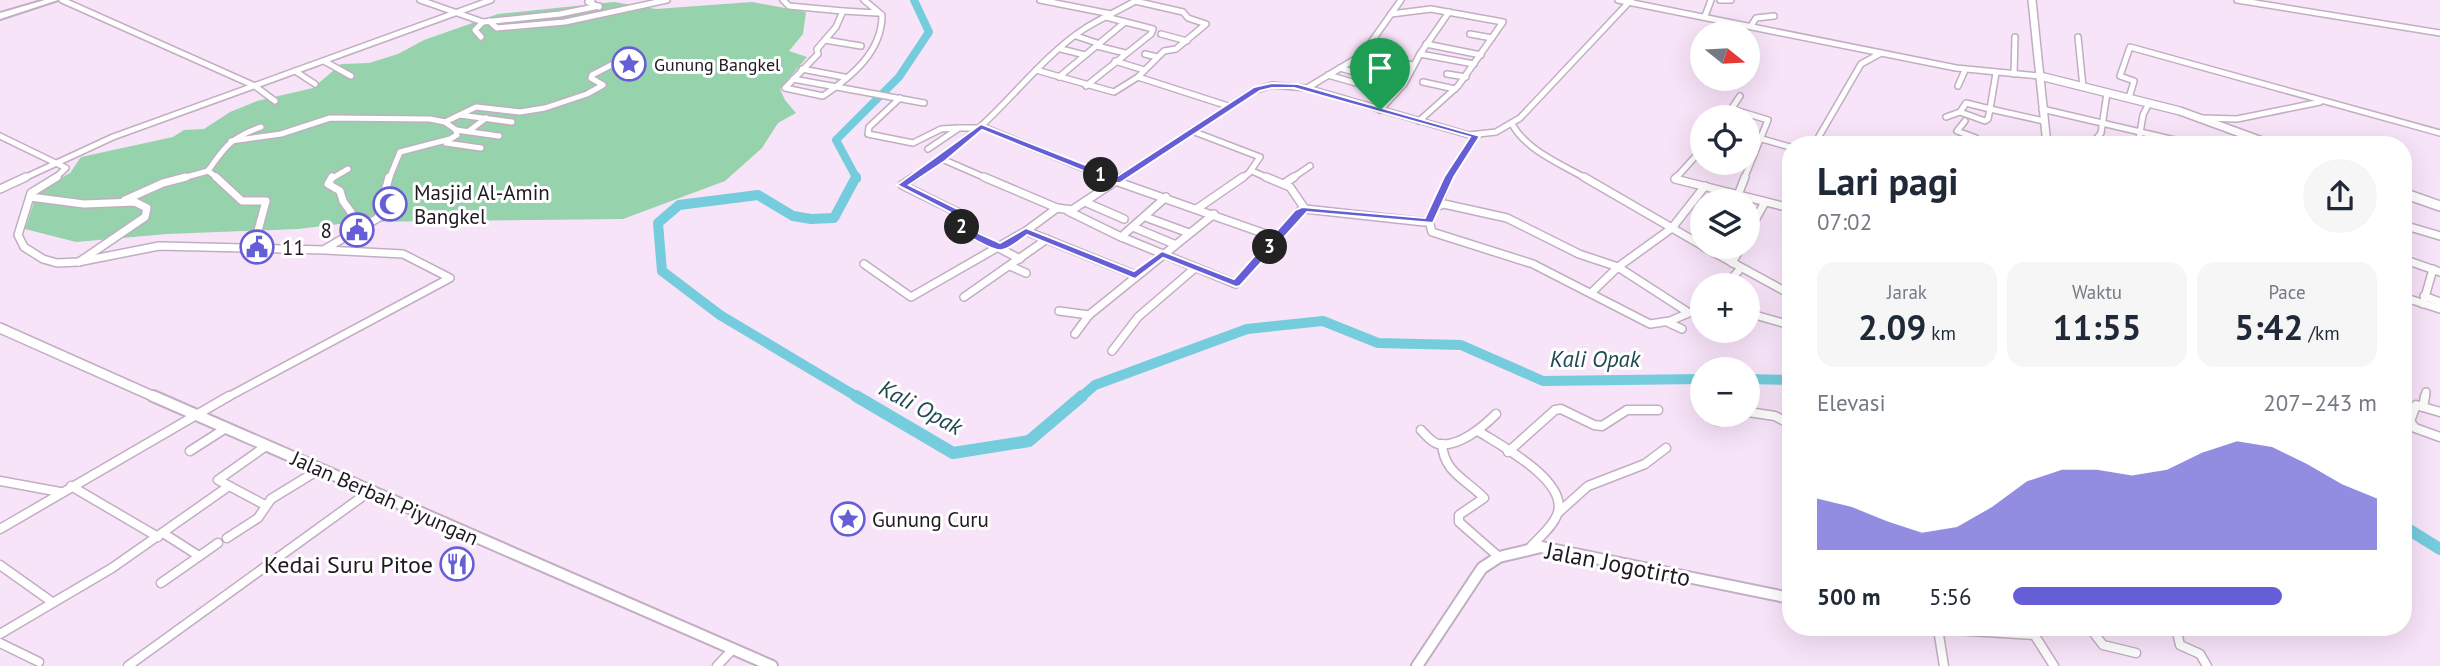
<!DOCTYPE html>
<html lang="id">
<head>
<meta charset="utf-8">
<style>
  body { margin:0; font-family:"PT Sans",sans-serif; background:#f6f6f7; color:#1f2937; height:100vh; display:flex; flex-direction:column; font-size:26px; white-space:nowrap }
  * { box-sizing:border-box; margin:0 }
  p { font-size:23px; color:#747a83 }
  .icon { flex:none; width:38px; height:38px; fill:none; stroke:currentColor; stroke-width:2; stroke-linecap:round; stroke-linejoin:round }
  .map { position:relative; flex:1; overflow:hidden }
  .sheet { position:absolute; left:1782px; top:136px; width:630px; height:500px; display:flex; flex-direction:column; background:#fff; border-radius:28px; box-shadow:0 7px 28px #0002 }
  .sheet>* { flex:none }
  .needle { width:46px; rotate:108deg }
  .controls { position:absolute; left:1690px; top:21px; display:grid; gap:14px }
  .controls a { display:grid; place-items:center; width:70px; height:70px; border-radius:50%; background:#fff; box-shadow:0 7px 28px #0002; font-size:35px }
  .pin { position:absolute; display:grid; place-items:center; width:60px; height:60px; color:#fff; margin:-72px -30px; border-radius:50% 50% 50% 0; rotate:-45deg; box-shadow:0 0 7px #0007 }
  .pin .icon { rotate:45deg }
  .km { position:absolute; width:35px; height:35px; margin:-18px; border-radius:50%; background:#222; color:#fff; font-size:19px; line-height:35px; text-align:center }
  .round { display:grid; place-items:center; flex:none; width:74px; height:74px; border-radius:37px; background:#f6f6f7 }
  .overview { display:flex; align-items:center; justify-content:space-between; height:119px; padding:0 35px }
  h1 { font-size:38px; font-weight:600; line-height:52px }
  .stats { display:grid; grid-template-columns:repeat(3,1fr); gap:10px; height:119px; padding:7px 35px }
  .stats div { display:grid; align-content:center; border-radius:18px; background:#f6f6f7; text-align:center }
  .stats b { font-size:35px; font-weight:600 }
  .stats small { font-size:19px; font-weight:400 }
  .stats p { font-size:19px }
  .chart { height:196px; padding:14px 35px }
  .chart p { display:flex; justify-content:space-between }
  .chart svg { width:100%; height:126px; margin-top:7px; fill:#665ed7; opacity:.7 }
  ul { padding:0 35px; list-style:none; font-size:23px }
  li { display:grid; grid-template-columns:112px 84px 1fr; align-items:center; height:52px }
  li i { height:18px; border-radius:9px; background:#665ed7 }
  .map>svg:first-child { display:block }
</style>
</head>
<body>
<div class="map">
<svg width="2440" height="666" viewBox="0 0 2440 666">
  <rect width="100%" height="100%" fill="#f8e4f9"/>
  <polygon fill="#96d2ac" points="614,2 656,9 752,2 806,12 803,34 789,51 807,57 780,89 785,100 796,113 778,123 762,148 725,181 623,219 356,222 298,229 167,234 76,242 25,229 38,190 70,173 81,157 173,137 184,130 204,129 230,112 257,101 313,88 341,64 369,63 398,54 424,40 498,14"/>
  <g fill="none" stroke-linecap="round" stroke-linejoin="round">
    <polyline stroke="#74ccdd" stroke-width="8" points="857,179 836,140 899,77 929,32 914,0"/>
    <g stroke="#74ccdd" stroke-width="10">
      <polyline points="856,177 834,218 811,219 793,216 758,195 679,205 658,223 662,271 720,315 859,398"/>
      <polyline points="1748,379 1790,380"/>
      <polyline points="1080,398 1095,385 1247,329 1323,321 1378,343 1461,345 1543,381 1703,379"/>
    </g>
    <g stroke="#74ccdd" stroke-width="12">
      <polyline points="856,396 953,453 1029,441 1082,396"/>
      <polyline points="2403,526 2440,549"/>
    </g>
    <defs>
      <g id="minor-far2">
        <polyline points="62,0 255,86 275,101"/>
        <polyline points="420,0 483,22 475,30 481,37"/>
        <polyline points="592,0 588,2 599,7"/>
        <path d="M783 0 789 6 843 11 836 27 817 49 818 54 785 88 823 96C852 76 882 52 882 15L864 0"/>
        <polyline points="1040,0 1111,14"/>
        <polyline points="1618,0 1956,68 2040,76"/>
        <polyline points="1720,0 1731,0"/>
        <polyline points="2237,0 2440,33"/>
        <polyline points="843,11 877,13"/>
        <polyline points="1391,14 1431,9 1503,22 1458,86 1419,121"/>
        <polyline points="1705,16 1711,0"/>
        <polyline points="489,21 497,28 565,22 667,0"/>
        <polyline points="483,22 560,14 599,6"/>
        <polyline points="1751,26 1756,18 1774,16"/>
        <polyline points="1161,34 1187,41"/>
        <polyline points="1470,34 1492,38"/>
        <polyline points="1076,36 1100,44"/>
        <polyline points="2078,37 2083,87"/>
        <polyline points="825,40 861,46"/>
        <polyline points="1426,44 1481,55"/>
        <polyline points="1097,46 1125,53"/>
        <polyline points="1061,49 1085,55"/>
        <polyline points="1145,54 1157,57"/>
        <polyline points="1420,54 1474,64"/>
        <polyline points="1362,55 1413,65"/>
        <polyline points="324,61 351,76"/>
        <polyline points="1115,61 1144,70"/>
        <polyline points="1340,68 1361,74"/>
        <polyline points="802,69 844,77"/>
        <polyline points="1036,70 1114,92 1138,77 1164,51 1176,49 1206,24 1188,18 1183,12 1135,1"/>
        <polyline points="295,71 315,84"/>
        <polyline points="1447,74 1466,77"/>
        <polyline points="2014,74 2015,37"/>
        <polyline points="1328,75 1394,94"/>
        <polyline points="1059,77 1125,22"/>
        <polyline points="1138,77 1228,106"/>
        <polyline points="793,79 924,103"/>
        <polyline points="1423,82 1455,89"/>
        <polyline points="1086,86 1151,34 1153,29 1106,17"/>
        <polyline points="1958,86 1965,70"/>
        <polyline points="1307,88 1362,55 1401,0"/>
        <polyline points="900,98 869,127 868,134 913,143 941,129 959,128"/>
        <polyline points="2129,98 2134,81 2120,76 2130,47 2440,133"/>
        <polygon points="1966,103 1990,109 1988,119 1985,121 1960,112"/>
        <polyline points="1732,109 1768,120 1744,179"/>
        <polyline points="1990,109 2044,121"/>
        <polyline points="1990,109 1996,73"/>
        <polyline points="2042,109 2196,145"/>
        <polyline points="1380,110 1404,84 1420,54 1449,12"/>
        <polyline points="460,115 512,122"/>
        <polyline points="1726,117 1740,96"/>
        <polyline points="1946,117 1960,112"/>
        <polyline points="2201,118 2237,119 2320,102"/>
        <polyline points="1965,121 1957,131 1976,138 1982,145"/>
        <polyline points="445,122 476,107 520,112 545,108 587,94 603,85 591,78 592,75 623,59"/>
        <path d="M1512 124C1527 151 1561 164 1587 179"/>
        <polyline points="456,130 499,136"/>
        <polyline points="469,131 486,118"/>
        <polyline points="1192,131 1260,157 1249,173 1241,179"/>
        <polyline points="1748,135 1790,147"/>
        <polyline points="0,136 66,168 54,179"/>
        <polyline points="2095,140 2116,145"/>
        <polyline points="231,141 281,134 330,118 430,119 445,122 456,130 457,135 450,139 400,152 389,179"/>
        <polyline points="446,143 481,148"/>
        <polyline points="1814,145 1861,64 1881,53"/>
        <polyline points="2091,145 2101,133 2107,93"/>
        <polyline points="2138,145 2143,115 2149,103"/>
        <polyline points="2243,145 2250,137"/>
        <polyline points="928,149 959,128 978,128"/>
        <polyline points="942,159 988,179"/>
        <polyline points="208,171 219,179"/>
        <polyline points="1252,171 1270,179"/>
        <polyline points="22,179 113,137 491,0"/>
        <path d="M179 179 208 171C225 146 232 137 261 127"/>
        <polyline points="331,179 348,169"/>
        <polyline points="912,179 942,159 977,129"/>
        <path d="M1109 179 981 126C1014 96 1047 53 1084 29 1101 18 1120 10 1137 0"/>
        <polyline points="1120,179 1253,91 1272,85 1307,88 1469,135 1496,132 1520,118 1631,0"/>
        <polyline points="1291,179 1310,166"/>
        <polyline points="1448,179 1475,136"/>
        <polyline points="1675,179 1703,148"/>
      </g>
      <g id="minor-far1">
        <polyline points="57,177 31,193 18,235 24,247 43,259 57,263 78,262 159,246 325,250 403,254 450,278 226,398"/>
        <polyline points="216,177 242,201 266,201 256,238 249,248"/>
        <polyline points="332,177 328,184 340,191 343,201 355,218 364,218"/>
        <polyline points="914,177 902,185 965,216 967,220 962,227 966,231 1020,259"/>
        <polyline points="984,177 1057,208 1072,210 1122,177"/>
        <polyline points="1104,177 1277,238"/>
        <polyline points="1266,177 1290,187 1305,209"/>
        <polyline points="1584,177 1703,246"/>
        <polyline points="1677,177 1675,179 1790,208"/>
        <polyline points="1285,183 1294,177"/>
        <polyline points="0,189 26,177"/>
        <polyline points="1738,195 1745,177"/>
        <polyline points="30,197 84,204 135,202 147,208 145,217 79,262"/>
        <polyline points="125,200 163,183 186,177"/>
        <polyline points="1085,202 1124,219"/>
        <polyline points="1438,204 1449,177"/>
        <polyline points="1198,208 1243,177"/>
        <polyline points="1068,211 1119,236 1236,284 1299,212 1305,209 1424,222 1429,221 1435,207 1444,204 1507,218 1579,254 1618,267 1686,311"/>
        <polyline points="1148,218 1189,233"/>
        <polyline points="1429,221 1432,232 1533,264 1650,324 1670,321 1703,307"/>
        <polyline points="2403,225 2440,236"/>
        <polyline points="1133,227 1174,244"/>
        <polyline points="1026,231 1057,208"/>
        <polyline points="1748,233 1765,202"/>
        <polyline points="1121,237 1166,197"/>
        <polyline points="1704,247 1790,294"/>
        <polyline points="325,249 378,218 389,177"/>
        <polyline points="2403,259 2440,272"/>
        <polyline points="1732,263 1741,247"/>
        <polyline points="864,264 911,297 1026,231 1135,275"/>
        <polyline points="1010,266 1026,273"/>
        <polyline points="1726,285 1741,268"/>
        <polyline points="1591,293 1618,267 1672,228 1705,186"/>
        <polyline points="2424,296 2440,302"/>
        <polyline points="964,297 1047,239"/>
        <polyline points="2403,297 2440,309"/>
        <polyline points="2423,304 2433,269"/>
        <polyline points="1059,311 1089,315"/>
        <polyline points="1748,313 1790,325"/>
        <polyline points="1667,322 1682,329"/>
        <polyline points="1075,334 1089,315 1214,214"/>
        <polyline points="1112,351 1138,317 1195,268"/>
        <polyline points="2425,398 2426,392"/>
      </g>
      <g id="minor">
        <polyline points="2423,407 2425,396"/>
        <polyline points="1748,412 1775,416 1790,424"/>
        <polyline points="2440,412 2416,405 2410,421 2415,428 2440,437"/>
        <polyline points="1718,421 1739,415"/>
        <path d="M1421 430C1426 435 1431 442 1438 444 1458 448 1483 427 1496 414"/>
        <path d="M1478 431C1500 445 1571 482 1557 515 1552 528 1538 538 1529 549"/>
        <path d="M1442 444C1444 473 1466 479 1484 498L1459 515V522L1499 557"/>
        <polyline points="190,451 226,428"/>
        <polyline points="1508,452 1555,410 1561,409 1594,425 1602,426 1627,410 1658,410"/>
        <polyline points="0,481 60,492"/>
        <polyline points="71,486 158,537"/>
        <polyline points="265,505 218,480 266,446"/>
        <polyline points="1559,512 1588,486 1645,464 1666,448"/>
        <polyline points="0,529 229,396"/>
        <polyline points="163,533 199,556"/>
        <polyline points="227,538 258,518 271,499 320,469"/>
        <polyline points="0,565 52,602"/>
        <polyline points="161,583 218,543"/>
        <polyline points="2030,628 2054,666"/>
        <polyline points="2090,628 2103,645 2136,653"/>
        <polyline points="2176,628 2180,645 2200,654 2207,666"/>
        <polyline points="0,634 112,568 229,486"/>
        <polyline points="0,643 39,662"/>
        <polyline points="128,666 370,491"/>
        <polyline points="717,666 733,649"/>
        <polyline points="1944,666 1938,629 2034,635"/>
      </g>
      <g id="tertiary-far2">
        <polyline points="2032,0 2047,145"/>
        <polyline points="2040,76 2180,111 2273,145"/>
      </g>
      <g id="tertiary-far1">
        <polyline points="2403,193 2440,206"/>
        <polyline points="0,328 157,398"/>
      </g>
      <g id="tertiary">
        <polyline points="153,396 772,666"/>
        <polyline points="1417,666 1482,568 1499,557 1541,547 1790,598"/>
      </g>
      <polygon id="trunk" points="45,0 58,0 0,19 0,13"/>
    </defs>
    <use href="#minor-far2" stroke="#c2aec2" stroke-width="8"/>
    <use href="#minor-far1" stroke="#c2aec2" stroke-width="10"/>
    <use href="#minor" stroke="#c2aec2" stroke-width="11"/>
    <use href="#tertiary-far2" stroke="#c2aec2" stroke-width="10"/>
    <use href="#tertiary-far1" stroke="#c2aec2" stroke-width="12"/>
    <use href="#tertiary" stroke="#c2aec2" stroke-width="14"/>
    <use href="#trunk" stroke="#c2aec2" stroke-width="4"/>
    <use href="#minor-far2" stroke="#fff" stroke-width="5"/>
    <use href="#minor-far1" stroke="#fff" stroke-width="7"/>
    <use href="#minor" stroke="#fff" stroke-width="8"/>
    <use href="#tertiary-far2" stroke="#fff" stroke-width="7"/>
    <use href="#tertiary-far1" stroke="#fff" stroke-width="9"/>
    <use href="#tertiary" stroke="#fff" stroke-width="10"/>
    <use href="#trunk" fill="#fff" fill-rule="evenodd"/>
  </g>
  <path fill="#665ed7" stroke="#fff" stroke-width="2" fill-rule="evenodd" d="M1272 83 1298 84 1480 136 1454 177 1433 223 1307 212 1240 286 1236 287 1163 258 1135 279 1027 235C1020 240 1010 249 1002 250 994 252 962 234 957 227L961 218 897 185 981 124 1116 177 1254 87ZM1272 88H1294L1470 137 1444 177 1425 218 1302 207 1295 210 1234 279 1162 251 1134 271 1026 228 1000 243 969 229 967 227 972 220 968 214 909 185 945 161 982 130 1113 183H1120L1260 91Z"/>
  <defs>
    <symbol id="sight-ring" viewBox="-11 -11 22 22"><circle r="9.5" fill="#fff" stroke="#665ed7" stroke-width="1.5"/><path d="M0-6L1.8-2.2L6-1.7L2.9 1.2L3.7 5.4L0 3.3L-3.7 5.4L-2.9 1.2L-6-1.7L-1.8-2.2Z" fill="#665ed7"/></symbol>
    <symbol id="mosque-ring" viewBox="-11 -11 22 22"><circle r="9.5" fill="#fff" stroke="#665ed7" stroke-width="1.5"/><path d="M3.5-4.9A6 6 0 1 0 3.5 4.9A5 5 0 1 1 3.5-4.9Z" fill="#665ed7"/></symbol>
    <symbol id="civic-ring" viewBox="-11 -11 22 22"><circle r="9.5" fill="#fff" stroke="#665ed7" stroke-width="1.5"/><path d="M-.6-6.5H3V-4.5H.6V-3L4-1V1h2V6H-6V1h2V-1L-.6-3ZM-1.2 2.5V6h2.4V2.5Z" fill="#665ed7"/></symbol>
    <symbol id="restaurant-ring" viewBox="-11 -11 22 22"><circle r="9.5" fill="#fff" stroke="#665ed7" stroke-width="1.5"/><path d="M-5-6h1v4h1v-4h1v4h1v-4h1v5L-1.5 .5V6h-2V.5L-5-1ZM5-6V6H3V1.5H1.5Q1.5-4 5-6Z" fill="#665ed7"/></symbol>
  </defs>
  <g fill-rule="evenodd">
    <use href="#sight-ring" x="610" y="45" width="38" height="38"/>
    <use href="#mosque-ring" x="371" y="185" width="38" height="38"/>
    <use href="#civic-ring" x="338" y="211" width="38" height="38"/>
    <use href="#civic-ring" x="238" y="228" width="38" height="38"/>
    <use href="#sight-ring" x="829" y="500" width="38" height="38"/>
    <use href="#restaurant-ring" x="438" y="545" width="38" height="38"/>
  </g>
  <g text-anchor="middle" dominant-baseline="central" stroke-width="6" stroke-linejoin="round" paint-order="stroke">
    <g font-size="18" fill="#201921" stroke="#fff" text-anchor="start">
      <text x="654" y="64">Gunung Bangkel</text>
    </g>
    <g font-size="21" fill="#201921" stroke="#fff" text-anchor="start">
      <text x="414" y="192">Masjid Al-Amin<tspan x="414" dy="24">Bangkel</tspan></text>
      <text x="332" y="230" text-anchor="end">8</text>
      <text x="282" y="247">11</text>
      <text x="872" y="519">Gunung Curu</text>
    </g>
    <g font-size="21" fill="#201921" stroke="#fff">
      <text transform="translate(385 498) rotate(24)">Jalan Berbah Piyungan</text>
    </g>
    <g font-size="23" font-style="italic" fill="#204951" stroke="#fff">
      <text x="1595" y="358">Kali Opak</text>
      <text transform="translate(921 407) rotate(28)">Kali Opak</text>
    </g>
    <g font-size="24" fill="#201921" stroke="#fff" text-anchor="end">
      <text x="433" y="564">Kedai Suru Pitoe</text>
    </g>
    <g font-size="24" fill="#201921" stroke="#fff">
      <text transform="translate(1618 564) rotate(11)">Jalan Jogotirto</text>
    </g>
  </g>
</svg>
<div class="controls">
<a><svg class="needle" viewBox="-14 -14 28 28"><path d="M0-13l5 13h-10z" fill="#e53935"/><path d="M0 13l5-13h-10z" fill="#747a83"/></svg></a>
<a><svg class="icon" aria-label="locate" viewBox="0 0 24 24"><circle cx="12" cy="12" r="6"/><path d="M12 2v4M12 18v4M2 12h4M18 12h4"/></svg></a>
<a><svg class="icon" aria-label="layers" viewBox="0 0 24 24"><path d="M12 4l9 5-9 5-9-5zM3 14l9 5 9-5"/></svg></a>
<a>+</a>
<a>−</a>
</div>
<div class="pin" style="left:1380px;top:110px;background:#1e9e55"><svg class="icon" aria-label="arrive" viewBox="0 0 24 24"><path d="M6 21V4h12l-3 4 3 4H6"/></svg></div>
<b class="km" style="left:1101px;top:175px">1</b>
<b class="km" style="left:962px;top:227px">2</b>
<b class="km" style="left:1270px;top:247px">3</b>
<section class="sheet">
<div class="overview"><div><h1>Lari pagi</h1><p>07:02</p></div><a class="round"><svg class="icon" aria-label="share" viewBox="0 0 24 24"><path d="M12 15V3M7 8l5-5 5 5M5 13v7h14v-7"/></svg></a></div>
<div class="stats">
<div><p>Jarak</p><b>2.09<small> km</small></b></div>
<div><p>Waktu</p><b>11:55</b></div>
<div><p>Pace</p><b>5:42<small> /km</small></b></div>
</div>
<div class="chart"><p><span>Elevasi</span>207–243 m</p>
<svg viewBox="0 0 160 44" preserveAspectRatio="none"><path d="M0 44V26L10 29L20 34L30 38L40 36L50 29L60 20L70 16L80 16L90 18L100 16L110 10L120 6L130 8L140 14L150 21L160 26V44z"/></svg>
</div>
<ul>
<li><b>500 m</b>5:56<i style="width:74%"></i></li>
</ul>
</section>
</div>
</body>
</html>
